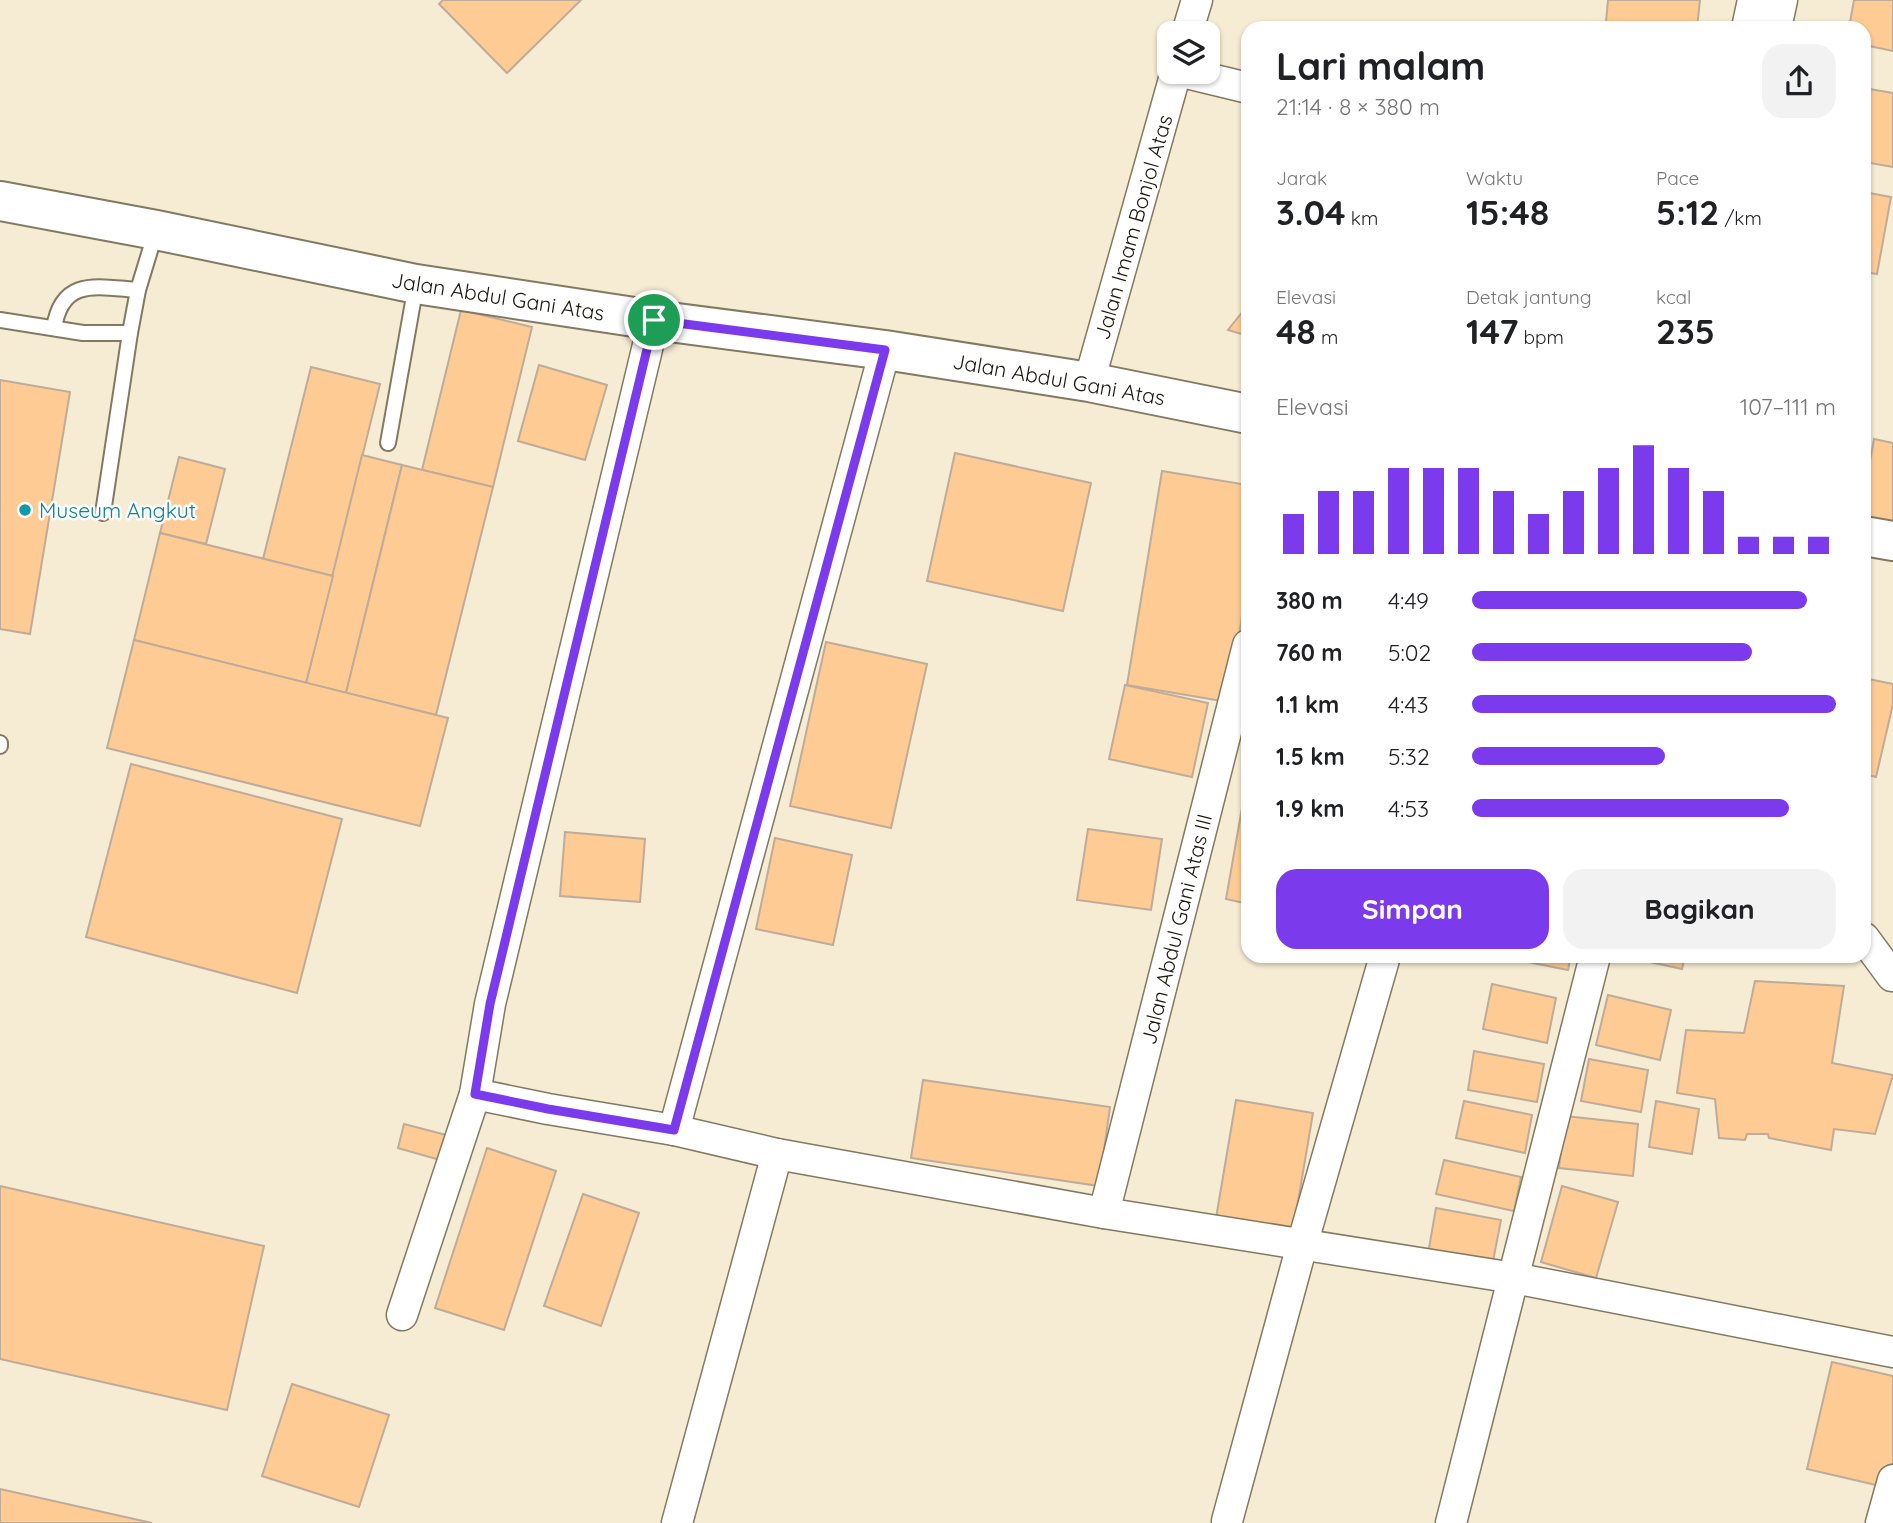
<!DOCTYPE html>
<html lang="id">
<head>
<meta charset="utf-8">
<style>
  body { margin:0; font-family:Quicksand,sans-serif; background:#f2f2f2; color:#202124; height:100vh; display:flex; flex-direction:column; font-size:26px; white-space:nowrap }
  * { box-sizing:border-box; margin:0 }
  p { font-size:23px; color:#757577 }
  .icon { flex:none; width:38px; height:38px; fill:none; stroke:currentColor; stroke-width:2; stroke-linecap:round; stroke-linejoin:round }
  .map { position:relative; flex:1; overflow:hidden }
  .drawer { position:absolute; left:1241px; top:21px; width:630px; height:942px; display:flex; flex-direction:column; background:#fff; border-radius:21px; box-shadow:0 2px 5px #0004 }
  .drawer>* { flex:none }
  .tools { position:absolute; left:1157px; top:21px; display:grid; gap:14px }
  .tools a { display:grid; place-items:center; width:63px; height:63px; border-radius:14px; background:#fff; box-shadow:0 2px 5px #0004; font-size:35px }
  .pin { position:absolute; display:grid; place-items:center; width:60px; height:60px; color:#fff; margin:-30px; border:4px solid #fff; border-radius:50%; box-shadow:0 2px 7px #0007 }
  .round { display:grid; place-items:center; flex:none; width:74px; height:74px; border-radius:21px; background:#f2f2f2 }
  .overview { display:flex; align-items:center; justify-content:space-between; height:119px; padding:0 35px }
  h1 { font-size:38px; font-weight:700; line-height:52px }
  .stats { display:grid; grid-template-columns:repeat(3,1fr); gap:10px; height:119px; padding:7px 35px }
  .stats div { display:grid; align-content:center }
  .stats b { font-size:35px; font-weight:700 }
  .stats small { font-size:19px; font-weight:400 }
  .stats p { font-size:19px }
  .chart { height:196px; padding:14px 35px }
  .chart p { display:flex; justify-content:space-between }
  .chart svg { width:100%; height:126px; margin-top:7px; stroke:#7c3aed; stroke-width:6 }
  .button { display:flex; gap:14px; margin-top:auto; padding:14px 35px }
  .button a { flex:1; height:80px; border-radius:21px; background:#7c3aed; color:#fff; font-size:28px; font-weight:700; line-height:80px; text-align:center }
  .button a+a { background:#f2f2f2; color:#202124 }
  ul { padding:0 35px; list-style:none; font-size:23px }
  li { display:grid; grid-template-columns:112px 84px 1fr; align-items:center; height:52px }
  li i { height:18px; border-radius:9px; background:#7c3aed }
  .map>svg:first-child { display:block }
</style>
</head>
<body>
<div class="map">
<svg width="1893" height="1523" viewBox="0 0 1893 1523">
  <rect width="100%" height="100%" fill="#f6ebd3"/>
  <g fill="#ffcb94" stroke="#beac99" stroke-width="2">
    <polygon points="443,0 581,0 507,73 439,4"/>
    <polygon points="1608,0 1700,0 1697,28 1667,28 1606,22"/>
    <polygon points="1854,0 1893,0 1893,51 1864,45 1864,28 1849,28"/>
    <polygon points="1864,88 1893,93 1893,167 1864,162"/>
    <polygon points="1864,192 1891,197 1877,274 1864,272"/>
    <polygon points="1248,305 1248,336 1228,330"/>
    <polygon points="461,310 532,327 493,487 422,470"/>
    <polygon points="539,365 607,385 585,460 518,441"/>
    <polygon points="311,367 380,384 333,576 263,559"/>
    <polygon points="0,380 70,392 30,634 0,629"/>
    <polygon points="1874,439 1893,443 1893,528 1864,523 1864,494"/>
    <polygon points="955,453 1091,483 1063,611 927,581"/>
    <polygon points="362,455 402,465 346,693 306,683"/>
    <polygon points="179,457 225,469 206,544 160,533"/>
    <polygon points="402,465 493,487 436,715 346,693"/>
    <polygon points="1162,471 1248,485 1248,580 1228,702 1127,685"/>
    <polygon points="160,533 333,576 306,683 134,640"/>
    <polygon points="134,640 448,718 420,826 107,748"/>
    <polygon points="826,642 927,664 891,828 790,806"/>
    <polygon points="1864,678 1893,684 1893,704 1876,777 1864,774"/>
    <polygon points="1125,685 1208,703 1192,777 1109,759"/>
    <polygon points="131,764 342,819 297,993 86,937"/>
    <polygon points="1242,808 1248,809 1248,904 1226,899"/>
    <polygon points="1088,829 1162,839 1151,910 1077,900"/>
    <polygon points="565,832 645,839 640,902 560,896"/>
    <polygon points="775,838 852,855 833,945 756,929"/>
    <polygon points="1497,956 1571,956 1568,970"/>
    <polygon points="1622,956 1685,956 1682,969"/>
    <polygon points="1755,981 1844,986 1832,1063 1893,1075 1875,1134 1834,1129 1831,1150 1769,1138 1768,1134 1747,1134 1745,1140 1719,1138 1715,1099 1677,1093 1686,1030 1744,1033"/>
    <polygon points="1492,984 1556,998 1547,1043 1483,1029"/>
    <polygon points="1608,995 1671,1010 1660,1060 1596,1045"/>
    <polygon points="1474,1051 1544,1064 1537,1102 1468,1090"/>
    <polygon points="1589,1059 1648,1070 1641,1112 1581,1101"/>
    <polygon points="923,1080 1110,1107 1099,1186 911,1158"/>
    <polygon points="1236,1100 1313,1113 1292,1237 1215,1224"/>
    <polygon points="1464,1101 1532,1115 1525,1153 1456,1138"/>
    <polygon points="1656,1101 1699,1109 1692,1154 1649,1147"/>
    <polygon points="1565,1116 1638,1124 1633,1176 1559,1168"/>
    <polygon points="404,1124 454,1137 447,1162 398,1148"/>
    <polygon points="487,1148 556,1171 504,1330 435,1308"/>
    <polygon points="1444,1160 1521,1177 1514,1211 1436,1194"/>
    <polygon points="0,1186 264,1246 227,1410 0,1359"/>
    <polygon points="1562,1186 1618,1202 1596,1278 1541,1262"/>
    <polygon points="583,1194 639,1213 601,1326 544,1306"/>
    <polygon points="1436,1208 1501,1220 1492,1266 1428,1254"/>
    <polygon points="1832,1362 1893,1376 1893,1471 1889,1488 1807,1469"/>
    <polygon points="292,1384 389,1415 359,1507 262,1476"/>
    <polygon points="0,1489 152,1523 0,1523"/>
  </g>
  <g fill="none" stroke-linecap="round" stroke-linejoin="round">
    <defs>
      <g id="lane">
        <polyline points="0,320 83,333 130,333 138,290 156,231"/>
        <path d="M54 328C62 277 97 287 138 290"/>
        <polyline points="388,443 416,285"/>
        <polyline points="103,513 130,333"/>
        <polyline points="0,743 0,746"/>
      </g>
      <g id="street">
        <polyline points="1747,28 1753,0"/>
        <polyline points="1776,28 1782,0"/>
        <polyline points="1187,33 1197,0"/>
        <polyline points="1182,72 1248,88"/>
        <polyline points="1089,382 1176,72"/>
        <polyline points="1864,938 1892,976"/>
        <polyline points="475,1094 548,1109 674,1130 777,1154 1104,1213 1514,1278 1893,1352"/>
        <polyline points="674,1130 885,350"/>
        <polyline points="1104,1213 1248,645"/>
        <polyline points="402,1315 475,1094 490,1004 654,320"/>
        <polyline points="1227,1521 1302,1245 1385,956"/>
        <polyline points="677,1523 777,1154"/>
        <polyline points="1451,1523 1595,956"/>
        <polyline points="1881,1523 1893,1480"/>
      </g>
      <g id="secondary">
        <polyline points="0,201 156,230 416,284 654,320 885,350 1089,382 1248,414"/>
        <polyline points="1864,536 1893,541"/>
      </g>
    </defs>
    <use href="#lane" stroke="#827963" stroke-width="18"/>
    <use href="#street" stroke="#827963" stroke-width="33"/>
    <use href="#secondary" stroke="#827963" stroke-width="42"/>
    <use href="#lane" stroke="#fff" stroke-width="14"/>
    <use href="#street" stroke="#fff" stroke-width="30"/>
    <use href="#secondary" stroke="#fff" stroke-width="38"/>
  </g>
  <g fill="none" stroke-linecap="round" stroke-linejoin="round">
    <defs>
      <polygon id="route" points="654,320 885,350 674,1130 548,1109 475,1094 490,1004"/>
    </defs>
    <use href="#route" stroke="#fff" stroke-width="14"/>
    <use href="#route" stroke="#7c3aed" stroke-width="9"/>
  </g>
  <circle fill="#0f9aa8" stroke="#fff" stroke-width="2.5" cx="25" cy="510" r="7"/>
  <g text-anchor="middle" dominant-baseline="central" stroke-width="5" stroke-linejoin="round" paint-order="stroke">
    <g font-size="21" fill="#1a170e" stroke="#fff">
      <text transform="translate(1133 227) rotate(-74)">Jalan Imam Bonjol Atas</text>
      <text transform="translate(498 296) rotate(9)">Jalan Abdul Gani Atas</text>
      <text transform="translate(1059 379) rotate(10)">Jalan Abdul Gani Atas</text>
      <text transform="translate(1176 929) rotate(-76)">Jalan Abdul Gani Atas III</text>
    </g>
    <g font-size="21" fill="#0d838f" stroke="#fff" text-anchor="start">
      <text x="39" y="510">Museum Angkut</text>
    </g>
  </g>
</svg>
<div class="tools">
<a><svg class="icon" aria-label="layers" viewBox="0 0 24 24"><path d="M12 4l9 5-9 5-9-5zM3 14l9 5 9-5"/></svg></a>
</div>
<div class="pin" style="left:654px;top:320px;background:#1e9e55"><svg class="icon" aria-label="arrive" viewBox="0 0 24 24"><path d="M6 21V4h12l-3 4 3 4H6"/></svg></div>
<section class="drawer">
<div class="overview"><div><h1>Lari malam</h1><p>21:14 · 8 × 380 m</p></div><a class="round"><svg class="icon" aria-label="share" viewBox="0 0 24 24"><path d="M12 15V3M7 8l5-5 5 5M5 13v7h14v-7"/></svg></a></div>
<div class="stats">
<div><p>Jarak</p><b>3.04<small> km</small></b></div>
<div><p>Waktu</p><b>15:48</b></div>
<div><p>Pace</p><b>5:12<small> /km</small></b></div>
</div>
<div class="stats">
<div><p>Elevasi</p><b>48<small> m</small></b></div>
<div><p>Detak jantung</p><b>147<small> bpm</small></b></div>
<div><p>kcal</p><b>235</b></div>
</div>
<div class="chart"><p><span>Elevasi</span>107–111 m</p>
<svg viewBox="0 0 160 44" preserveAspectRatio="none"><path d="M5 44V30M15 44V22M25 44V22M35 44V14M45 44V14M55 44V14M65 44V22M75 44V30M85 44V22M95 44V14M105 44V6M115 44V14M125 44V22M135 44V38M145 44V38M155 44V38"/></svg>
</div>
<ul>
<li><b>380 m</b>4:49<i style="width:92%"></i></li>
<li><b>760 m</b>5:02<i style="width:77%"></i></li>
<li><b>1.1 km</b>4:43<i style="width:100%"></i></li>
<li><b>1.5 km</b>5:32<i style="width:53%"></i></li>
<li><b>1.9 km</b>4:53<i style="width:87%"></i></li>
</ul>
<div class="button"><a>Simpan</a><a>Bagikan</a></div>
</section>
</div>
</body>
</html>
